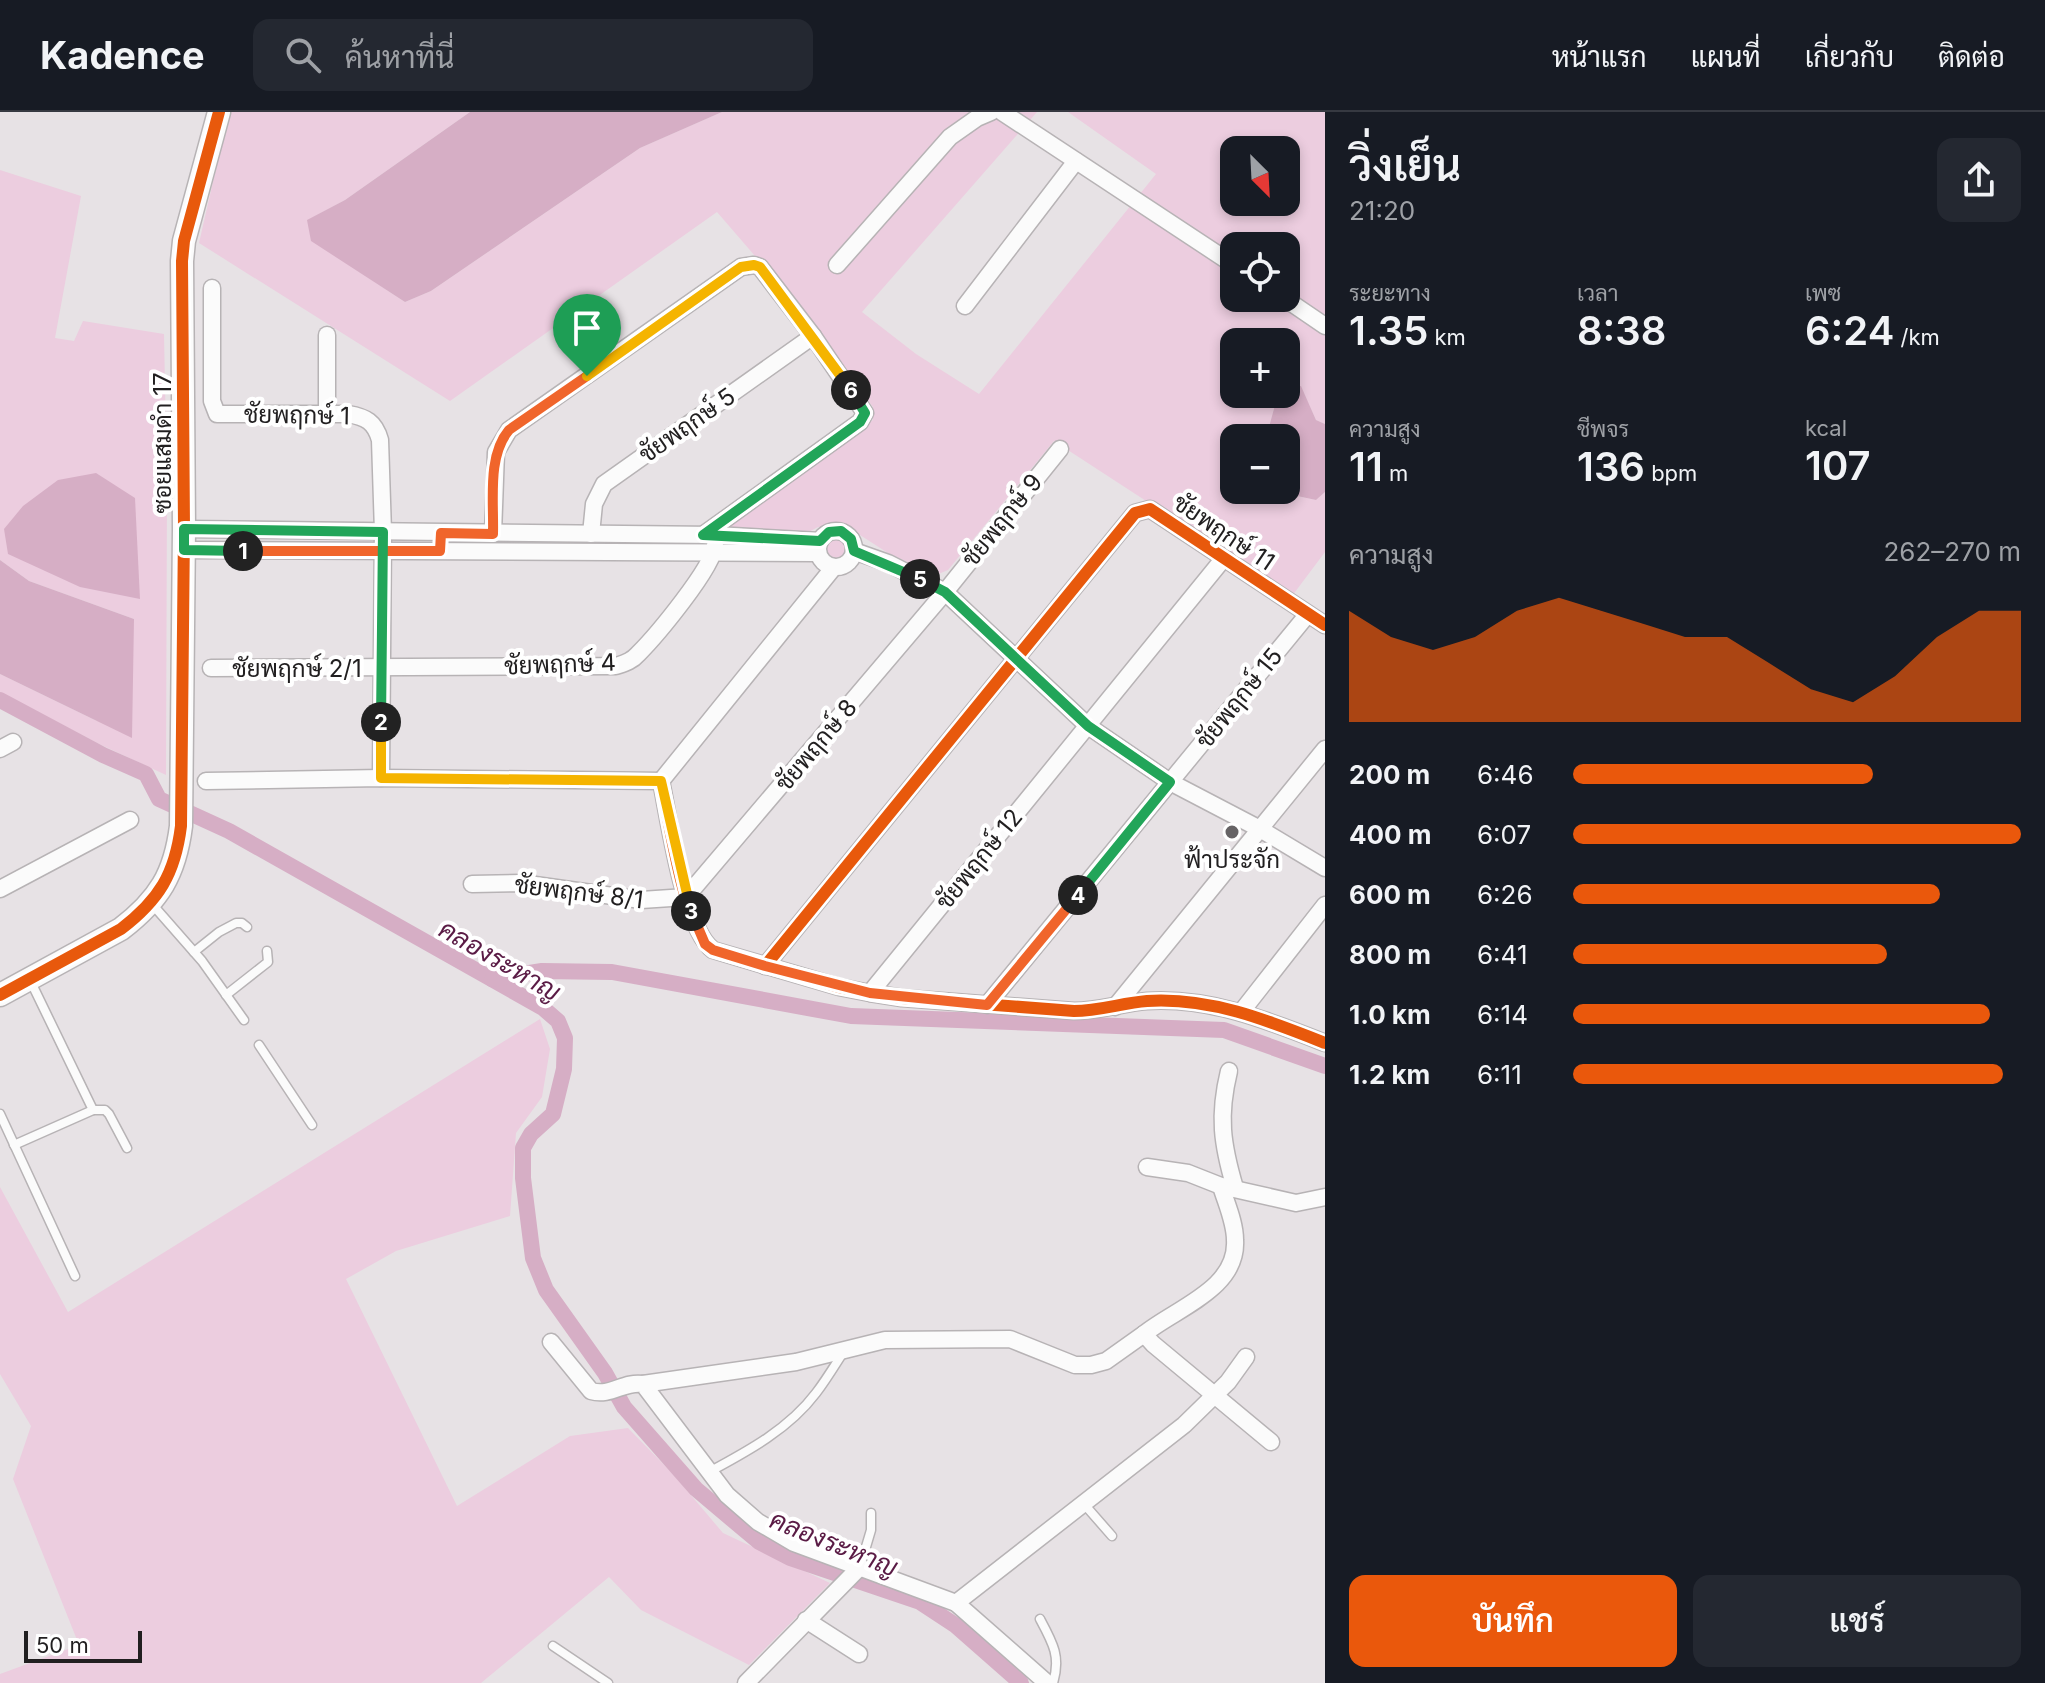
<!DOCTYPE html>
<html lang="th">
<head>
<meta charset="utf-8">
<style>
  body { margin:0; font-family:Inter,Sarabun,sans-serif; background:#242831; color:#f1f3f6; height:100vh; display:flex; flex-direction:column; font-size:30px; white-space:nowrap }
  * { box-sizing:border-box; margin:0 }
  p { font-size:26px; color:#9ea1a6 }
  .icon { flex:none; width:44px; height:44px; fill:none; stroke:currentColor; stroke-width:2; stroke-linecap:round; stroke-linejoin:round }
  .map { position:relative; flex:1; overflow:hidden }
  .side { display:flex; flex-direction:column; background:#171b24; width:720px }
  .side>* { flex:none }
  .needle { width:52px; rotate:156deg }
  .buttons { position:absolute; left:1220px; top:24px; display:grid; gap:16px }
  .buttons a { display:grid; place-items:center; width:80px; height:80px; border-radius:16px; background:#171b24; box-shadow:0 4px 12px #0003; font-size:40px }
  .scale { position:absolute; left:24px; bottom:20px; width:118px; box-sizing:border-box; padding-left:8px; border:4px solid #211f20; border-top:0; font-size:22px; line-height:28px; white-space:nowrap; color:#211f20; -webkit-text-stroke:6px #fff; paint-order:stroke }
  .pin { position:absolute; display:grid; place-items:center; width:68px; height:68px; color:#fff; margin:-82px -34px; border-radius:50% 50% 50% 0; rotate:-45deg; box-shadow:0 0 8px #0007 }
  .pin .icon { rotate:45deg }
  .km { position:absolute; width:40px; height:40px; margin:-20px; border-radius:50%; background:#222; color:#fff; font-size:22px; line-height:40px; text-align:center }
  .round { display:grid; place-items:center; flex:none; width:84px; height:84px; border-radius:16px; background:#242831 }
  .summary { display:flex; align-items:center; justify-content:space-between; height:136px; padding:0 24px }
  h1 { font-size:44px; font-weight:600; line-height:60px }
  .metrics { display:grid; grid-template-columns:repeat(3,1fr); gap:12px; height:136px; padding:8px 24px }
  .metrics div { display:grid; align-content:center }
  .metrics b { font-size:40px; font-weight:600 }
  .metrics small { font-size:22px; font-weight:400 }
  .metrics p { font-size:22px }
  .chart { height:224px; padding:16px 24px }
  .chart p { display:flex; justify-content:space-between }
  .chart svg { width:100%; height:144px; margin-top:8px; fill:#ea580c; opacity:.7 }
  .button { display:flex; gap:16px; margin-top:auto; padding:16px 24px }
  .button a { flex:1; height:92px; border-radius:16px; background:#ea580c; color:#fff; font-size:32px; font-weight:600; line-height:92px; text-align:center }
  .button a+a { background:#242831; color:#f1f3f6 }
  ul { padding:0 24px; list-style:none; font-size:26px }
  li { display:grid; grid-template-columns:128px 96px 1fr; align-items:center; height:60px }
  li i { height:20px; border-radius:10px; background:#ea580c }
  header { display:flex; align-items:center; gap:48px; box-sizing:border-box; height:112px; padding:0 40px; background:#171b24; border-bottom:2px solid #363941 }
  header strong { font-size:38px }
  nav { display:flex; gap:44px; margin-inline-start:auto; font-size:28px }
  .search { width:560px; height:72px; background:#242831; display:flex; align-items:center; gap:20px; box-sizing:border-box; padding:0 28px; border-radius:16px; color:#9ea1a6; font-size:30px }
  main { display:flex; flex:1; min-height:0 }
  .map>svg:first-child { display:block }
</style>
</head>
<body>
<header>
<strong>Kadence</strong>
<div class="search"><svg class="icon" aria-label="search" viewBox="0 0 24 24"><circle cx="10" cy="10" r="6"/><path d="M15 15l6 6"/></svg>ค้นหาที่นี่</div>
<nav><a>หน้าแรก</a><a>แผนที่</a><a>เกี่ยวกับ</a><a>ติดต่อ</a></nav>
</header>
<main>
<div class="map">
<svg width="1325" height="1571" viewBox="0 0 1325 1571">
  <rect width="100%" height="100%" fill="#e7e2e5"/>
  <g fill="#eccddf" fill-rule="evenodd">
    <path d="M229 0H470L345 88 308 108 358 159 405 190 431 179 640 36 722 0H1037L862 200 916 242 979 282 1156 62 1068 0H1325V312L1316 308 1301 275 1286 277V230H1234V282H1278L1266 326H1234V378L1283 381 1316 388 1325 380V440L1292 484 1054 329 948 458 936 463 888 441 849 416 818 415 805 422 725 416 873 308V295L755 144 717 100 450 289 199 131ZM1234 38H1286V90H1234ZM1234 134H1286V186H1234Z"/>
    <polygon points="0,58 81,84 55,226 74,229 83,209 164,222 167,375 166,663 97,631 0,580 0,562 97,609 134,507 29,469 0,448"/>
    <circle cx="835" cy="436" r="12"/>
    <polygon points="540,907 550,937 542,985 516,1021 510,1104 396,1139 346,1167 457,1394 570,1324 628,1316 673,1362 723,1421 830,1471 749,1553 641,1498 609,1465 481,1571 0,1571 0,1562 79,1533 13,1367 31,1314 0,1262 0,1075 68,1200"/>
  </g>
  <g fill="#d6aec5">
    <polygon points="470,0 722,0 640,36 431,179 405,190 311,129 307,108 345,88"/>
    <polygon points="1301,274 1316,308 1325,312 1325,380 1316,388 1283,381 1247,380 1286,378 1286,326 1266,326 1278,282 1286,282 1286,277"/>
    <polygon points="96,361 135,386 140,487 80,475 8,442 4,417 23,394 58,368"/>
    <polygon points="0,448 29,469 134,507 132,626 0,562"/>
  </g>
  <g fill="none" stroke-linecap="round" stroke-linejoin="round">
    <g stroke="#d6aec5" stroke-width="16">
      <polyline points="0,588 103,643 146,662 159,687 229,719 543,896 558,909 565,926 564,957 553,1002 531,1022 523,1036 523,1066 533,1146 546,1178 605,1261 624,1295 696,1377 759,1430 790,1446 920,1490 955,1513 1021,1571"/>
      <polyline points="492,867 542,859 612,860 851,904 1224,918 1325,954"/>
    </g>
    <defs>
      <g id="lane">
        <polyline points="152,792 202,849 244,908"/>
        <polyline points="194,840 219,820 236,811 242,811 247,815"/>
        <polyline points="226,883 268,850 267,839"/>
        <polyline points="259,933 312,1013"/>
        <polyline points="93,998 105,998 109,1002 127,1036"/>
        <polyline points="0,1002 75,1164"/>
        <polyline points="14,1033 93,998 30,868"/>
        <path d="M709 1360C748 1339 789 1317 816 1281 826 1268 835 1253 844 1239"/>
        <polyline points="1084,1392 1112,1424"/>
        <polyline points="860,1455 871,1418 871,1401"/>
        <path d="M1040 1507C1053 1531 1061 1545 1053 1571"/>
        <polyline points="553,1534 608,1571"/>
      </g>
      <g id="street">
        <polyline points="1002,0 1234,153"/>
        <polyline points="837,153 950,25 977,6 991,0"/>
        <path d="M212 176V289L217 302H348C366 305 375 310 380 328L383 420 381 666"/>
        <polyline points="1284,186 1325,214"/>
        <polyline points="965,194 1076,49"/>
        <polyline points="327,301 327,223"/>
        <polyline points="184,417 716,423 820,429"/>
        <circle cx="836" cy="437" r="18"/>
        <polyline points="493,422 496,340 509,318 741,155 754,153 760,155 813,224 865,301 860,310 703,423"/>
        <polyline points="591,422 594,392 604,372 813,224"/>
        <polyline points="184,438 818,441"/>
        <polyline points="854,439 888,451 945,480 1088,614 1170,670 1260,717 1325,756"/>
        <path d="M211 556 616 554C625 551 632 549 638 542 656 524 713 456 715 433"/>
        <polyline points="0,637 13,630"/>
        <polyline points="206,669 381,666 661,669"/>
        <path d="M661 669C669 707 684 817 713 838L839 875 870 881 902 886 1074 899C1099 899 1122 891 1147 889 1210 885 1267 908 1325 931"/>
        <polyline points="661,669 834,455"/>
        <polyline points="472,772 521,771 641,788 686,785 945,480 1060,337"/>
        <polyline points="0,777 130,708"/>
        <polyline points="765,854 1135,401 1150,397 1325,513"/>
        <polyline points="870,881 1224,446"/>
        <polyline points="987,893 1308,502"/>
        <polyline points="1115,895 1325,637"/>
        <polyline points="1242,899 1325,793"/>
        <path d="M1229 959C1218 1004 1222 1032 1235 1076"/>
        <polyline points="1147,1055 1188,1061 1221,1074 1296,1091 1325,1085"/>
        <path d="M1221 1074C1226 1091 1235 1110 1235 1128 1238 1177 1176 1196 1144 1222L1153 1232 1271 1330"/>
        <path d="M551 1230 591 1279C611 1285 623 1269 643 1272L727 1383 758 1410 794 1431 956 1491 1047 1571"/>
        <polyline points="643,1272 796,1250 885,1228 1010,1227 1075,1253 1091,1253 1106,1249 1144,1222"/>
        <polyline points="956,1491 1184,1313 1228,1270 1246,1245"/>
        <polyline points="806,1508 859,1542"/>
        <polyline points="746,1571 860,1455"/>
      </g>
      <path id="secondary" d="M0 883 121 817C159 788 175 762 181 714L184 417 182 149 184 129 219 0"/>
    </defs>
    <use href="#lane" stroke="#b7b3b5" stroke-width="11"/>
    <use href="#street" stroke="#b7b3b5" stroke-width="19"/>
    <use href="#secondary" stroke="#b7b3b5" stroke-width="25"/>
    <use href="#lane" stroke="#fbfbfb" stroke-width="8"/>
    <use href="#street" stroke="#fbfbfb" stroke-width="16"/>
    <use href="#secondary" stroke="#fbfbfb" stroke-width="22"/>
    <defs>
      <g id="cycleway">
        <path d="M661 669C669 707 684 817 713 838L839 875 870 881 902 886 1074 899C1099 899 1122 891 1147 889 1210 885 1267 908 1325 931"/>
        <polyline points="765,854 1135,401 1150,397 1325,513"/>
        <path d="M0 883 121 817C159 788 175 762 181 714L184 417 182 149 184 129 219 0"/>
      </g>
    </defs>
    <use href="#cycleway" stroke="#fff" stroke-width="17"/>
    <use href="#cycleway" stroke="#e8590c" stroke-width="12"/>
  </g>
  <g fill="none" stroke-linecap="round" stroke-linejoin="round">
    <defs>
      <path id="split-1" d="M243 439H440L441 421 493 422C494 389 487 344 509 318L587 264"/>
      <polyline id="split-2" points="243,439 184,438 184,417 383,420 381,610"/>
      <polyline id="split-3" points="381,610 381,666 661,669 691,799"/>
      <polyline id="split-4" points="691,799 705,832 713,838 765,854 870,881 987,893 1078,783"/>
      <polyline id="split-5" points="920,467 945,480 1088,614 1170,670 1078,783"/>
      <polyline id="split-6" points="851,278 865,301 860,310 703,423 820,429 829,420 841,419 851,427 854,439 920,467"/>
      <polyline id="split-7" points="587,264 741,155 754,153 760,155 851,278"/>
    </defs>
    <use href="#split-1" stroke="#fff" stroke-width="16"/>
    <use href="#split-2" stroke="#fff" stroke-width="16"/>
    <use href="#split-3" stroke="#fff" stroke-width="16"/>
    <use href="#split-4" stroke="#fff" stroke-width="16"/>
    <use href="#split-5" stroke="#fff" stroke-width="16"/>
    <use href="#split-6" stroke="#fff" stroke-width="16"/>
    <use href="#split-7" stroke="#fff" stroke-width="16"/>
    <use href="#split-1" stroke="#f0652b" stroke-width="10"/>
    <use href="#split-2" stroke="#22a559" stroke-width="10"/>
    <use href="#split-3" stroke="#f5b400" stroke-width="10"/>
    <use href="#split-4" stroke="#f0652b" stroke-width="10"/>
    <use href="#split-5" stroke="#22a559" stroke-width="10"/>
    <use href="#split-6" stroke="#22a559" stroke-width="10"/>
    <use href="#split-7" stroke="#f5b400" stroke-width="10"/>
  </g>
  <circle fill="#666365" stroke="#fff" stroke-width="3" cx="1232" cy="720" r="8"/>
  <g text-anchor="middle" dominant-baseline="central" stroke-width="8" stroke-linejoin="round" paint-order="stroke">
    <g font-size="24" fill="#211f20" stroke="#fff">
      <text transform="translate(297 303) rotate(1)">ชัยพฤกษ์ 1</text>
      <text transform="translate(687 313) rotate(-35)">ชัยพฤกษ์ 5</text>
      <text transform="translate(162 331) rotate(-90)">ซอยแสมดำ 17</text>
      <text transform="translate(1002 408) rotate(-51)">ชัยพฤกษ์ 9</text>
      <text transform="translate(1224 420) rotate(34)">ชัยพฤกษ์ 11</text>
      <text transform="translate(560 552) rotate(-2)">ชัยพฤกษ์ 4</text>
      <text x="297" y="556">ชัยพฤกษ์ 2/1</text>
      <text transform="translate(1239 586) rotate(-51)">ชัยพฤกษ์ 15</text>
      <text transform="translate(816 633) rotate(-50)">ชัยพฤกษ์ 8</text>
      <text transform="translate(979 747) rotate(-51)">ชัยพฤกษ์ 12</text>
      <text transform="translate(579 780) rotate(7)">ชัยพฤกษ์ 8/1</text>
    </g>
    <g font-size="24" fill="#211f20" stroke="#fff">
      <text x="1232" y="747">ฟ้าประจัก</text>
    </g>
    <g font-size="26" font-style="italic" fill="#5a1b45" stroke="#fff">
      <text transform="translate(500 848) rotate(30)">คลองระหาญ</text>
      <text transform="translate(834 1431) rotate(22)">คลองระหาญ</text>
    </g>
  </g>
</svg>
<div class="buttons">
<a><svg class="needle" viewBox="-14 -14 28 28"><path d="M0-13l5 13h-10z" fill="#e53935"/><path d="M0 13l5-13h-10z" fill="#9ea1a6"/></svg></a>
<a><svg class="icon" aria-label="locate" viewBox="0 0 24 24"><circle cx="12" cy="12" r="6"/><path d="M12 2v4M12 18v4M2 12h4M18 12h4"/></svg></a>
<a>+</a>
<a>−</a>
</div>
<div class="scale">50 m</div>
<div class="pin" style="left:587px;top:264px;background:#1e9e55"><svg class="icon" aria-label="arrive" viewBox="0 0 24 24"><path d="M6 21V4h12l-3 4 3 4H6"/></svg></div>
<b class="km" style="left:243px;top:439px">1</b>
<b class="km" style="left:381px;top:610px">2</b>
<b class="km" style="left:691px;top:799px">3</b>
<b class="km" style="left:1078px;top:783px">4</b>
<b class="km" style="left:920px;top:467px">5</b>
<b class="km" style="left:851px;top:278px">6</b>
</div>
<section class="side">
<div class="summary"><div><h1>วิ่งเย็น</h1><p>21:20</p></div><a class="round"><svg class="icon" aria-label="share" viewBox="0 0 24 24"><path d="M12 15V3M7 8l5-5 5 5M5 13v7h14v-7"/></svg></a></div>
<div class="metrics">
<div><p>ระยะทาง</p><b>1.35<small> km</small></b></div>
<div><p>เวลา</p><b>8:38</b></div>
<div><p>เพซ</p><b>6:24<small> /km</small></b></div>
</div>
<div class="metrics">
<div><p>ความสูง</p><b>11<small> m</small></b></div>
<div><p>ชีพจร</p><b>136<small> bpm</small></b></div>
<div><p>kcal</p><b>107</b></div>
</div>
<div class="chart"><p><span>ความสูง</span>262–270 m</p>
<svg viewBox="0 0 160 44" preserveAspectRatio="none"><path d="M0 44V10L10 18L20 22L30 18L40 10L50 6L60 10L70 14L80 18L90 18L100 26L110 34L120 38L130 30L140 18L150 10L160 10V44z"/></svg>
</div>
<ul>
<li><b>200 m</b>6:46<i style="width:67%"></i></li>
<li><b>400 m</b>6:07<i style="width:100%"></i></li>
<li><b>600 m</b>6:26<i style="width:82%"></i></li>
<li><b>800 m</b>6:41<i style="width:70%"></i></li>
<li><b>1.0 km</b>6:14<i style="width:93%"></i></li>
<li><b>1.2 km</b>6:11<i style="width:96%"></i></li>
</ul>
<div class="button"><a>บันทึก</a><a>แชร์</a></div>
</section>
</main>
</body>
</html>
